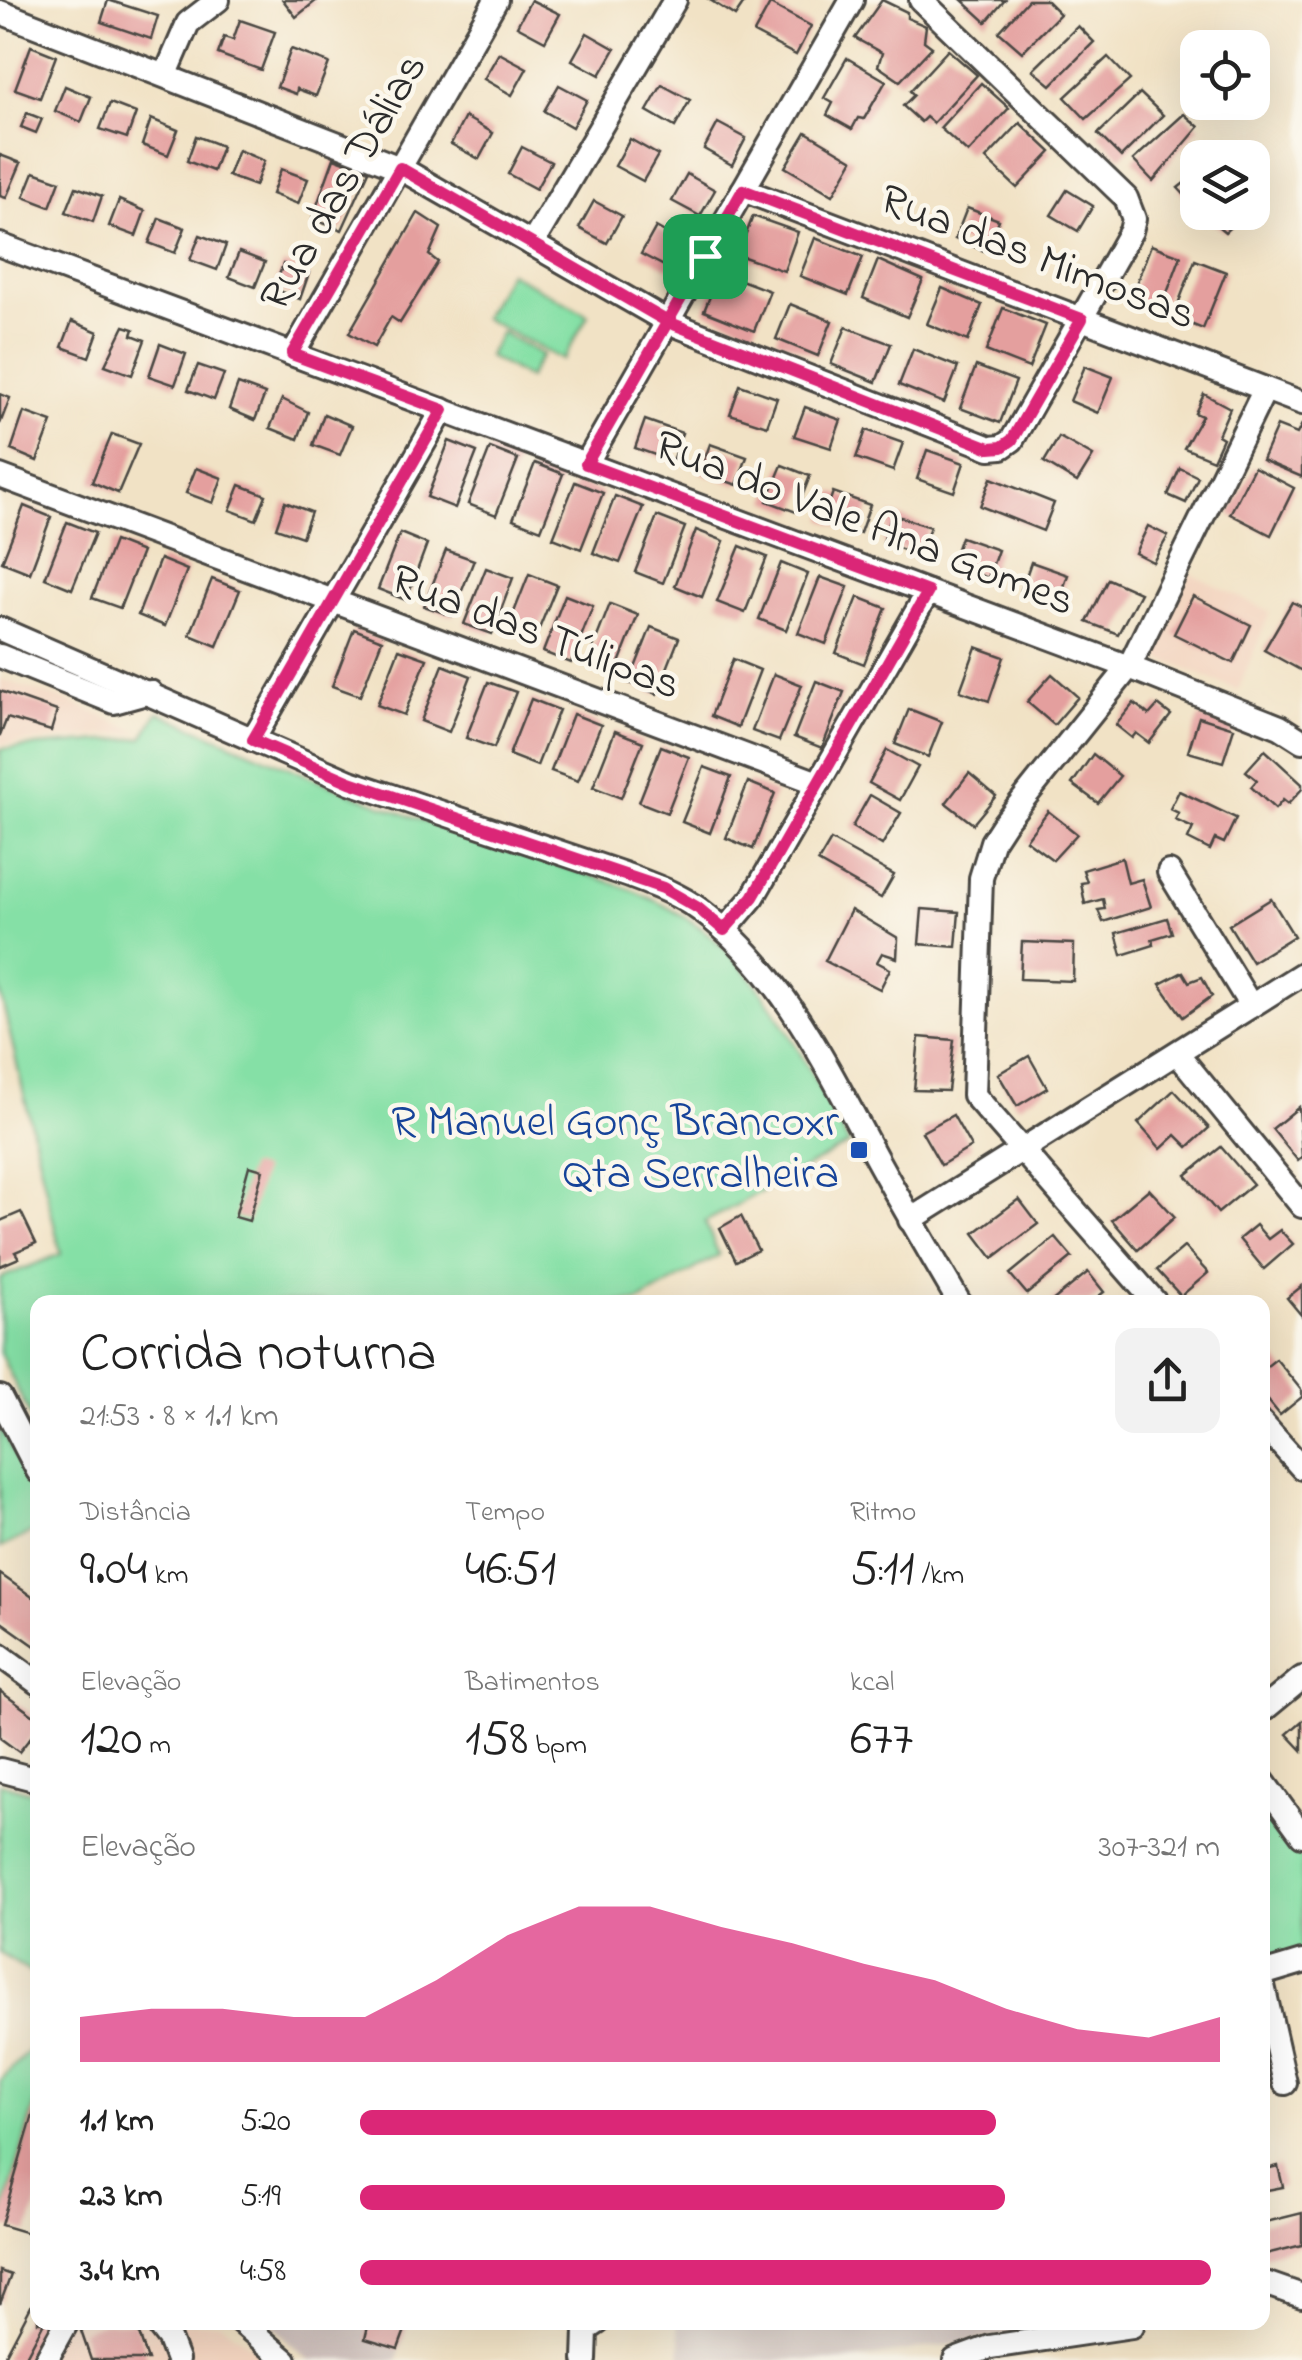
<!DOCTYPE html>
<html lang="pt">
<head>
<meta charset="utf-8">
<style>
  body { margin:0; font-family:"Indie Flower",sans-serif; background:#f2f2f2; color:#222; height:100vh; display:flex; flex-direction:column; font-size:38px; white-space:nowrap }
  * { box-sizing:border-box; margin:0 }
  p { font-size:32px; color:#767676 }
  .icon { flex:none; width:55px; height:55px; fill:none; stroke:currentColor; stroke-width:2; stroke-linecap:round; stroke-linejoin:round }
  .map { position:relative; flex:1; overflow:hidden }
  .drawer { position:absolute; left:30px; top:1295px; width:1240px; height:1035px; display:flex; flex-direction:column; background:#fff; border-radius:20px; box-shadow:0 10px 40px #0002 }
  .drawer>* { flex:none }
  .buttons { position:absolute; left:1180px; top:30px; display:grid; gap:20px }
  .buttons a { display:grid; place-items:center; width:90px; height:90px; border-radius:20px; background:#fff; box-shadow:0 10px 40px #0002; font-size:50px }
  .pin { position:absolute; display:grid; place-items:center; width:85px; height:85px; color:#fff; margin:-42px; border-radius:20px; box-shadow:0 5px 15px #0006 }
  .round { display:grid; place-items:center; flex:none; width:105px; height:105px; border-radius:20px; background:#f2f2f2 }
  .head { display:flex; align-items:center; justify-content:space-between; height:170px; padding:0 50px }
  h1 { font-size:55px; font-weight:600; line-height:75px }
  .stats { display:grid; grid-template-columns:repeat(3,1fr); gap:15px; height:170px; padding:10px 50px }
  .stats div { display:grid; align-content:center }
  .stats b { font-size:50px; font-weight:600 }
  .stats small { font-size:28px; font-weight:400 }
  .stats p { font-size:28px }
  .chart { height:280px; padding:20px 50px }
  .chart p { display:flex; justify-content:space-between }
  .chart svg { width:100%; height:180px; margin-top:10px; fill:#db2777; opacity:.7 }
  ul { padding:0 50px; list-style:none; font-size:32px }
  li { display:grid; grid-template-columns:160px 120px 1fr; align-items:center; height:75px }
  li i { height:25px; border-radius:12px; background:#db2777 }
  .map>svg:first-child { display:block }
</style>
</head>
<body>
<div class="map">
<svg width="1302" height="2360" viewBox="0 0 1302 2360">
  <rect width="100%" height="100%" fill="#fbf7ec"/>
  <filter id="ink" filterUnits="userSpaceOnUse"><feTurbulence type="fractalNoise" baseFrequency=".01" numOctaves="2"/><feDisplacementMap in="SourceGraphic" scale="20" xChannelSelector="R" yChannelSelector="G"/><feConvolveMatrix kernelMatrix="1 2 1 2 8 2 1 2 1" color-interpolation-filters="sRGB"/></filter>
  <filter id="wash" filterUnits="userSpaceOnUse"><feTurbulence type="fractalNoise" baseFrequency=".0048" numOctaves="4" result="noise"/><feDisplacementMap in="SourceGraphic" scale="40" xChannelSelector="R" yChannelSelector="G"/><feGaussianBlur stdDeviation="2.25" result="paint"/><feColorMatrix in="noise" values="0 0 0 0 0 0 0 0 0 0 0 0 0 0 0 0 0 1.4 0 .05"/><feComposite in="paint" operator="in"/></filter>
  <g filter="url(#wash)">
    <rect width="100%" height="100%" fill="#f1e2c5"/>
    <g fill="#f3d4bf">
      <polygon points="1190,573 1270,612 1238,690 1156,657 1153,642"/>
      <polygon points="0,679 67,701 139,732 0,744"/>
      <polygon points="50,2322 221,2323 270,2360 32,2360"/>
    </g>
    <g fill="#cfc0bb">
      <polygon points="270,2323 408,2323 396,2360 310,2360"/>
      <polygon points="677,2323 1076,2323 853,2360 682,2360"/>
    </g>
    <g fill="#85e0a6" stroke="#588668" stroke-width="2.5">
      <polygon points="509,272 588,315 563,360 483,318"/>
      <polygon points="501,332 542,355 528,378 488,356"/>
      <path d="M158 712C263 757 367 802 475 840 553 867 639 880 706 932 773 986 808 1070 849 1144L705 1222 719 1255 638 1302H38L37 1430 0 1353V1278L61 1254 0 991V749L143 738Z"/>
      <polygon points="0,1426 37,1498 37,1530 0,1548"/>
      <polygon points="0,1783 37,1794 38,1973 34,1975 0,1953"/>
      <polygon points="1262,1807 1302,1858 1302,1954 1262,1966"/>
      <polygon points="37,2042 37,2096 0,2224 0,2081"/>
    </g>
    <g id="blocks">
      <g fill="#e49f9e">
        <polygon points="108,0 158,16 151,39 101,22"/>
        <polygon points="283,0 317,0 296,17"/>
        <polygon points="531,0 560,14 545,41 517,26"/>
        <polygon points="710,0 746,0 735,16"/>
        <polygon points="882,0 907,12 907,18 926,26 924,41 932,47 900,81 878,66 882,53 855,38"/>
        <polygon points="962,0 1005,0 986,22"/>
        <polygon points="1028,0 1046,0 1060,14 1022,52 999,32"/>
        <polygon points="770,4 811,26 796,55 754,33"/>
        <polygon points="240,20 275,32 261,70 218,54 224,37 233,40"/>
        <polygon points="1078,26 1094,42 1051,85 1033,70"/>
        <polygon points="587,33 615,49 600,75 572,60"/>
        <polygon points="31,46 56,56 40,98 15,89"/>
        <polygon points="291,49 329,63 316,96 297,89 296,94 277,87"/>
        <polygon points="948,50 977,75 933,123 926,117 921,122 903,106 914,95 910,91"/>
        <polygon points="499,53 527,68 512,95 484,79"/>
        <polygon points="1108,57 1130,80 1086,119 1065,97"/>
        <polygon points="847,58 886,81 864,119 858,118 852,129 827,115 833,103 824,98"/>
        <polygon points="981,83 1009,108 968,153 940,128"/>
        <polygon points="559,85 587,100 572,127 544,111"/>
        <polygon points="662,85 690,100 675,127 647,111"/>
        <polygon points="65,86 91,97 81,122 55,111"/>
        <polygon points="1140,93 1163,115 1121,157 1098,134"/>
        <polygon points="110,103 136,113 127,138 100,129"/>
        <polygon points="27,113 42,119 36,133 21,127"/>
        <polygon points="1184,114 1199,127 1153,181 1133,160"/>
        <polygon points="465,117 493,133 479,159 451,144"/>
        <polygon points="151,119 178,130 168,155 142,145"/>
        <polygon points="718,123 746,138 732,165 704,149"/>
        <polygon points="1020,123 1051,152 1017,188 986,159"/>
        <polygon points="806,132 853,160 833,195 785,167"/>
        <polygon points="196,136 222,146 213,171 187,161"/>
        <polygon points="630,139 658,155 643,181 615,166"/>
        <polygon points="522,147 551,162 536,189 508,174"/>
        <polygon points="238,150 264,161 255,186 228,176"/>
        <polygon points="0,155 21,163 6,198 0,196"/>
        <polygon points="334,158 369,171 342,230 312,219"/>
        <polygon points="281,169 308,179 298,204 272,194"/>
        <polygon points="34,172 60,181 50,207 24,197"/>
        <polygon points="1198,172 1198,204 1194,205 1178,188"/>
        <polygon points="687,174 715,190 700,216 672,201"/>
        <polygon points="76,187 102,196 93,222 66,212"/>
        <polygon points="1067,190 1093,206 1078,231 1051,215"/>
        <polygon points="119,200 145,211 136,236 109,226"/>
        <polygon points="594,201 622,216 607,243 579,228"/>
        <polygon points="967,208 999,220 987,252 955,239"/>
        <polygon points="1211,212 1246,212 1225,232 1207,217"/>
        <polygon points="418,213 441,228 429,255 438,262 400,323 391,317 374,347 349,333"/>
        <polygon points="753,216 798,232 784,271 738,255"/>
        <polygon points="159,218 185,228 175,253 149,243"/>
        <polygon points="656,227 684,243 670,269 641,254"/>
        <polygon points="200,235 226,245 217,270 190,260"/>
        <polygon points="815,238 863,257 848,295 800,276"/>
        <polygon points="1151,245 1181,256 1161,309 1131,297"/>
        <polygon points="239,252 265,262 255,287 229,277"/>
        <polygon points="878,260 923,280 907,317 863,298"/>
        <polygon points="1195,260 1226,272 1203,329 1173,317"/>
        <polygon points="283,264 309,273 300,299 274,289"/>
        <polygon points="720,272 770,291 754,331 704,311"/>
        <polygon points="942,288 982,305 968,341 927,324"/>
        <polygon points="790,304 832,321 818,356 776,339"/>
        <polygon points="1003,308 1046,325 1029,368 986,351"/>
        <polygon points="72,321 98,332 89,357 62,347"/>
        <polygon points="124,326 134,329 132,335 145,340 132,375 105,365"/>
        <polygon points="846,327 891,344 876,382 831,364"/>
        <polygon points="160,344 186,354 175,385 149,376"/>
        <polygon points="913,349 958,367 944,403 899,385"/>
        <polygon points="198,365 224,374 214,400 188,390"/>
        <polygon points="976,366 1016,381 1000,423 960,408"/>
        <polygon points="1085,366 1113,377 1098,413 1070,401"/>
        <polygon points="238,384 265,394 255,420 229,409"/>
        <polygon points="740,385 777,398 767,426 730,414"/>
        <polygon points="0,394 10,398 0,424"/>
        <polygon points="1204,394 1230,408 1218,435 1223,438 1213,460 1184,448 1202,416 1195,413"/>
        <polygon points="282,399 308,412 298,439 270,428"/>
        <polygon points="805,407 841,420 831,448 794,436"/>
        <polygon points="24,412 52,422 37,461 11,450"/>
        <polygon points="324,414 352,426 340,455 313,445"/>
        <polygon points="645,420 682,433 672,461 635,448"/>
        <polygon points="1302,424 1302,477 1262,460 1277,426 1297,434"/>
        <polygon points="866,430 903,443 893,471 856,458"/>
        <polygon points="112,434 139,444 118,493 92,482"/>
        <polygon points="1059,437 1093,456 1077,482 1044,462"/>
        <polygon points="449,441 477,452 455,508 427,497"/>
        <polygon points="710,444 747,457 737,485 700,472"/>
        <polygon points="490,448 518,459 496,515 468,504"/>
        <polygon points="927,450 964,463 954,492 917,479"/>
        <polygon points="535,463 563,474 541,530 513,519"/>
        <polygon points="782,465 810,476 796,512 767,501"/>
        <polygon points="1254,467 1294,488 1271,535 1230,514"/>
        <polygon points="196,468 222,478 213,503 186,493"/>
        <polygon points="1180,468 1198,477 1186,503 1168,495"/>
        <polygon points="991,478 1054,503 1043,531 980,506"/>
        <polygon points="575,482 603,493 581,549 553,538"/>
        <polygon points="240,485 266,495 256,520 230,510"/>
        <polygon points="833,492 870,505 860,533 823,520"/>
        <polygon points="615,496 643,507 620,563 593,553"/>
        <polygon points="285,502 311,512 302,537 276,528"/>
        <polygon points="24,506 51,517 30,573 2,562"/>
        <polygon points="892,514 930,527 919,555 883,543"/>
        <polygon points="657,516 685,527 663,583 635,572"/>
        <polygon points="67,522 95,533 72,589 45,578"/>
        <polygon points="1148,526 1168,536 1153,562 1135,553"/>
        <polygon points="696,530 724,541 702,597 675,586"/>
        <polygon points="400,533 427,544 406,600 378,589"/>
        <polygon points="961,537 998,550 988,578 951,565"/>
        <polygon points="114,541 142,552 120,608 92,598"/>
        <polygon points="740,546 767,557 745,613 717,602"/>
        <polygon points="446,550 474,560 452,616 424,606"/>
        <polygon points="160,559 187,570 165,626 138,615"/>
        <polygon points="1031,562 1068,575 1058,604 1021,591"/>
        <polygon points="781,563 808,574 786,630 759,619"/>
        <polygon points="486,568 513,578 492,634 464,624"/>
        <polygon points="529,574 557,585 534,641 507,630"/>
        <polygon points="820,577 848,587 826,644 798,633"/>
        <polygon points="212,579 240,590 217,646 190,635"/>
        <polygon points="1108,579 1140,593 1118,634 1087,622"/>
        <polygon points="565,595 593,606 571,663 543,652"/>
        <polygon points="1193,596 1251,625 1233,663 1174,634"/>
        <polygon points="858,597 886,608 864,664 836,653"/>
        <polygon points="1292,602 1302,607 1302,671 1264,650"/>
        <polygon points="610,604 638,615 616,671 588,660"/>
        <polygon points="651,627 679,638 657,694 629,683"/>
        <polygon points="354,629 382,640 360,696 332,686"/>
        <polygon points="976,647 1004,657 989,701 960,691"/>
        <polygon points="399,649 427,659 404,715 377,705"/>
        <polygon points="733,659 760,670 738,727 711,716"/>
        <polygon points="443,665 471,676 449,732 421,721"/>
        <polygon points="774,674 802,685 779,741 752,731"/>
        <polygon points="1052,674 1078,697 1054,725 1027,702"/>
        <polygon points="816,681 844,692 822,748 794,737"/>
        <polygon points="488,682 516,692 494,748 466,738"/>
        <polygon points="0,691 57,711 51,731 7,718 0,736"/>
        <polygon points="531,699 559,710 537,766 509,755"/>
        <polygon points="1134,703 1149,715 1158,705 1171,715 1149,743 1136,733 1132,738 1116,725"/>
        <polygon points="909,709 942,722 928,757 895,744"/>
        <polygon points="573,714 601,725 578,781 551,771"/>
        <polygon points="1199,717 1234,728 1223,762 1188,752"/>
        <polygon points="615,731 643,742 621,798 593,787"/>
        <polygon points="661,746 689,757 667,813 639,802"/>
        <polygon points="887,750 918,767 900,800 869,783"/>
        <polygon points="1265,750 1302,784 1302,789 1288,804 1283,800 1275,809 1251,787 1257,780 1246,771"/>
        <polygon points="1093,754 1120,776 1098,803 1072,784"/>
        <polygon points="704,767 731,777 710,833 682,822"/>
        <polygon points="969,773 996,796 973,824 946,803"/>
        <polygon points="748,782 775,793 753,849 726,838"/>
        <polygon points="1179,791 1236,818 1224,843 1215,839 1210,850 1188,839 1193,828 1175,820 1179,813 1170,809"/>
        <polygon points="870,795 901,813 882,845 852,827"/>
        <polygon points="1048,811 1077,834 1053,860 1026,840"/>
        <polygon points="831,840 894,875 881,898 818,862"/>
        <polygon points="1122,858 1128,883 1142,879 1151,907 1103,922 1098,910 1105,909 1103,899 1085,904 1081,883 1087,882 1083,870"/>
        <polygon points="1271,899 1294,936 1252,962 1229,925"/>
        <polygon points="922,909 959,912 956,947 919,944"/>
        <polygon points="851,910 898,938 897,958 882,953 877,962 890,969 880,989 825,961"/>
        <polygon points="1167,918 1172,933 1152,939 1154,945 1122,955 1116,933"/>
        <polygon points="1022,942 1074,944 1073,981 1020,979"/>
        <polygon points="1183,972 1189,982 1202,977 1212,996 1183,1017 1160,984"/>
        <polygon points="919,1037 954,1040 948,1091 914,1090"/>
        <polygon points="1029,1056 1047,1088 1017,1106 998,1074"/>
        <polygon points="1174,1090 1209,1128 1188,1147 1176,1135 1161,1149 1138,1123"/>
        <polygon points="1299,1107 1302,1157 1298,1161 1272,1129"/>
        <polygon points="953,1115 971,1147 941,1165 922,1132"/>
        <polygon points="1221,1147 1253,1184 1218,1213 1186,1175"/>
        <polygon points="249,1166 263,1170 249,1221 235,1217"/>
        <polygon points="1149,1189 1175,1217 1138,1250 1112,1220"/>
        <polygon points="1019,1199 1038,1224 993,1258 974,1233"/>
        <polygon points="21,1212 36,1243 15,1252 19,1258 0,1266 0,1221"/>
        <polygon points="741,1216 758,1250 736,1261 720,1228"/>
        <polygon points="1256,1225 1268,1239 1280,1230 1293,1244 1264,1269 1239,1239"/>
        <polygon points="1055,1237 1072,1257 1027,1294 1010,1274"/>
        <polygon points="1184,1247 1208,1273 1181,1296 1157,1270"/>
        <polygon points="1088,1272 1104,1292 1091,1302 1051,1302"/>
        <polygon points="1302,1286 1302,1316 1287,1298"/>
        <polygon points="1276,1359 1302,1391 1302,1397 1280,1415 1262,1393 1262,1370"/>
        <polygon points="0,1574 38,1601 38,1648 0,1621"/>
        <polygon points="0,1691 38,1719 38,1728 19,1752 0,1738"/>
        <polygon points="1302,1721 1302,1750 1287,1734"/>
        <polygon points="36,2104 38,2201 28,2233 1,2225"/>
        <polygon points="1278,2166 1283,2187 1262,2191 1262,2170"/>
        <polygon points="1302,2213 1302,2245 1262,2255 1262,2223"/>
        <polygon points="0,2271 11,2275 0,2304"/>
        <polygon points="38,2293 38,2322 44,2322 24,2360 3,2360"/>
        <polygon points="105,2322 135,2322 148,2360 91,2360 81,2331"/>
        <polygon points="369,2322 408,2322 398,2349 365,2339"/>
        <polygon points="1200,2322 1238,2322 1239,2325 1201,2329"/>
      </g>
    </g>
  </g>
  <g filter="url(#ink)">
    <use href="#blocks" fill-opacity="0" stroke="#494642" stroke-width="2.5"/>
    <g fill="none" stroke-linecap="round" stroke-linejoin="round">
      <defs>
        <g id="minor">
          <polyline points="0,12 400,168 668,322 990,448 1002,447 1012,440 1131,231 1134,219 1126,198 921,0"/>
          <polyline points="166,74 188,23 218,0"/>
          <polyline points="743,190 1302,403"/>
          <polyline points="532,244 675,0"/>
          <polyline points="0,245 1129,667 1280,727 1302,741"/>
          <polyline points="293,354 496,0"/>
          <polyline points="586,464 852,0"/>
          <polyline points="0,476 818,783"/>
          <path d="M0 629 350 782 624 874C650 884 677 893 700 910 784 971 831 1075 879 1163 905 1210 932 1256 959 1302"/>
          <polyline points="0,656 114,702 150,692"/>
          <polyline points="253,740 443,410"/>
          <polyline points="1169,872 1251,1006"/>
          <polyline points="725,930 753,897 928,592"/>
          <polyline points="1177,1053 1302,1206"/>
          <polyline points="910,1220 1302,974"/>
          <polyline points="1155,1302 974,1095 981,878 992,842 1005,822 1129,667 1265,389"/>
          <polyline points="0,1397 38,1471"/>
          <polyline points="1262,1423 1302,1468"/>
          <polyline points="0,1655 38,1683"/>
          <polyline points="1262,1711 1302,1678"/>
          <polyline points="0,1770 38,1780"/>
          <polyline points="1262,1780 1302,1835"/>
          <polyline points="1262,1974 1302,1962"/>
          <polyline points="1262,1981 1285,2083"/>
          <polyline points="1262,2282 1302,2296"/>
          <polyline points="156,2322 169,2339 177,2360"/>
          <polyline points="241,2322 285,2360"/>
          <polyline points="46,2360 67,2322"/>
          <polyline points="585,2360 586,2330 598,2322"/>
          <polyline points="955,2360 990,2347 1132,2326"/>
        </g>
      </defs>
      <use href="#minor" stroke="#494642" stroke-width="28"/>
      <use href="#minor" stroke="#fff" stroke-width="22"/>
    </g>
  </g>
  <g fill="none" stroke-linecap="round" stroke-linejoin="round" filter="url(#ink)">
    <defs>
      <path id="route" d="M705 256C666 325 626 395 586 464L928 592 753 897 724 930 698 908 663 888 350 782 253 740 443 410 292 354 400 168 668 322 990 448 1002 447 1012 440 1082 319 743 190 705 256"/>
    </defs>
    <use href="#route" stroke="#fff" stroke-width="20"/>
    <use href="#route" stroke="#db2777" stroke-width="12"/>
  </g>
  <rect fill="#1a4fb4" stroke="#fbf7ec" stroke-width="4" x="849" y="1140" width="20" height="20" rx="5"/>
  <g text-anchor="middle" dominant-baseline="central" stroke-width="9" stroke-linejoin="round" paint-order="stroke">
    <g font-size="45" fill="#2b2b2b" stroke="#fbf7ec">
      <text transform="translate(345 183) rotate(-60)">Rua das Dálias</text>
      <text transform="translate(1037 259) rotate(21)">Rua das Mimosas</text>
      <text transform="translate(864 525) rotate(21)">Rua do Vale Ana Gomes</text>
      <text transform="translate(535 634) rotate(21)">Rua das Túlipas</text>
    </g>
    <g font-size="45" fill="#164399" stroke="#fbf7ec" text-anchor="end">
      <text x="839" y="1124">R Manuel Gonç Brancoxr<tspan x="839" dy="52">Qta Serralheira</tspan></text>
    </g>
  </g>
</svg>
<div class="buttons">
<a><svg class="icon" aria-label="locate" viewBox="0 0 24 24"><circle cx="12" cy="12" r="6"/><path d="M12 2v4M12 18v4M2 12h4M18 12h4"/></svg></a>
<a><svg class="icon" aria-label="layers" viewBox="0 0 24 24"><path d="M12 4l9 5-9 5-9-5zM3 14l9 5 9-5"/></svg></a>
</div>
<div class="pin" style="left:705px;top:256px;background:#1e9e55"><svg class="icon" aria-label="arrive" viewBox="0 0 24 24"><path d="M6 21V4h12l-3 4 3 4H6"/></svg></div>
<section class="drawer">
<div class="head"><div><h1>Corrida noturna</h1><p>21:53 · 8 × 1.1 km</p></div><a class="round"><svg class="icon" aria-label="share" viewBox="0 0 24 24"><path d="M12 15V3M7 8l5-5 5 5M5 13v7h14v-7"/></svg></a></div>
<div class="stats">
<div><p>Distância</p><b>9.04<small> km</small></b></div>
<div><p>Tempo</p><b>46:51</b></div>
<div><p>Ritmo</p><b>5:11<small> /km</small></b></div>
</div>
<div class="stats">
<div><p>Elevação</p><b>120<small> m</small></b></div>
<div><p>Batimentos</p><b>158<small> bpm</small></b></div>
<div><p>kcal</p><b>677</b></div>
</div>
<div class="chart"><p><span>Elevação</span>307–321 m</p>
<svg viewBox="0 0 160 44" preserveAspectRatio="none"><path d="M0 44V33L10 31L20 31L30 33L40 33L50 24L60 13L70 6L80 6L90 11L100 15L110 20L120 24L130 31L140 36L150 38L160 33V44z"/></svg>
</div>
<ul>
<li><b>1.1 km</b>5:20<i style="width:74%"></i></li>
<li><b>2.3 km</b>5:19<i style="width:75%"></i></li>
<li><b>3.4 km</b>4:58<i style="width:99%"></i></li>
</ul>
</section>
</div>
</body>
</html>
